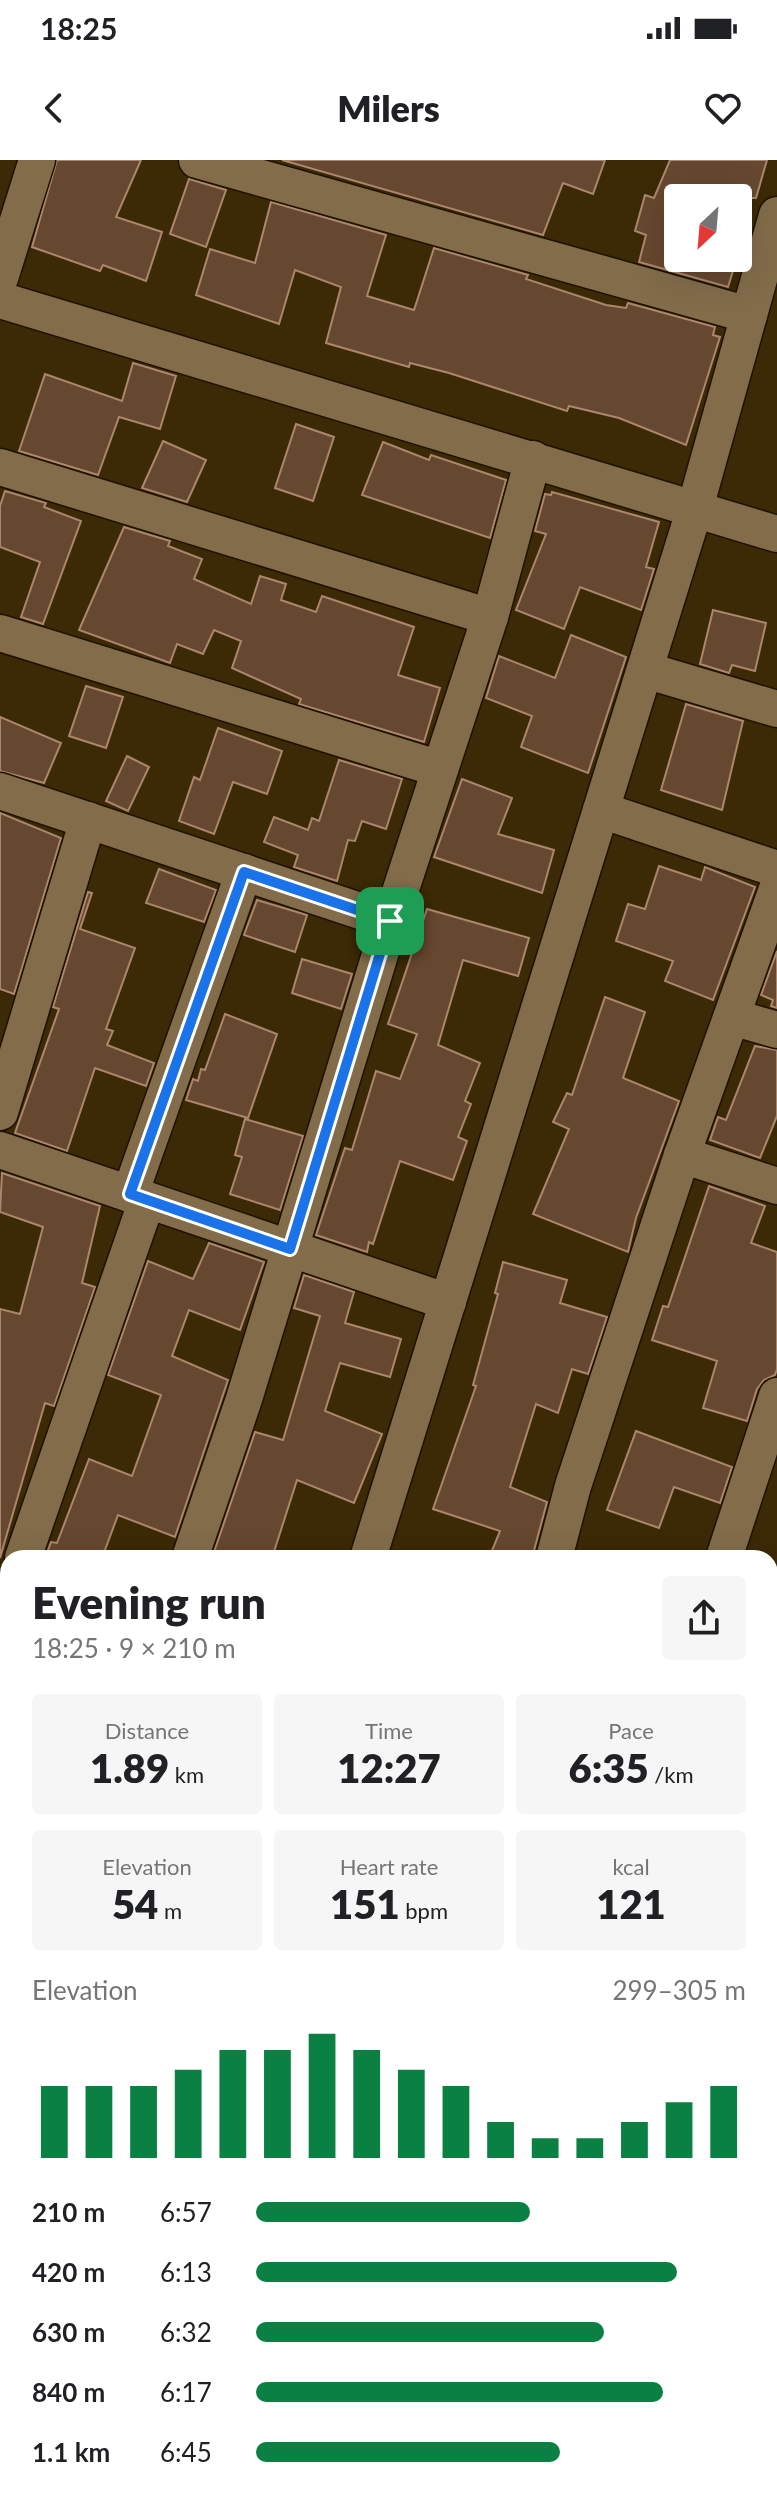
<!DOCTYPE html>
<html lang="en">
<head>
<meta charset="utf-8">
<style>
  body { margin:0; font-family:Lato,sans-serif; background:#f6f6f6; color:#202124; height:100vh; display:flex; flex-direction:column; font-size:30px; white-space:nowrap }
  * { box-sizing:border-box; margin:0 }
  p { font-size:26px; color:#757577 }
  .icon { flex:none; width:44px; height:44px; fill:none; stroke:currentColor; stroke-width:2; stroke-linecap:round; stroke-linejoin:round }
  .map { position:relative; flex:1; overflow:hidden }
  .panel { position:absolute; left:0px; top:1390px; width:778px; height:950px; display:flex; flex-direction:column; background:#fff; border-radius:24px 24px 0 0; box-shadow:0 8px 32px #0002 }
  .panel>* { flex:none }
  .needle { width:52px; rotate:206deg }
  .tools { position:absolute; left:664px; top:24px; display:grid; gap:16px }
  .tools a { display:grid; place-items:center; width:88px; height:88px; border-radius:8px; background:#fff; box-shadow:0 8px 32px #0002; font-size:40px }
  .pin { position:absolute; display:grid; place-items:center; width:68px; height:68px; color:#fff; margin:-34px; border-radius:16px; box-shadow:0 4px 12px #0006 }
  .round { display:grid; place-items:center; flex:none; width:84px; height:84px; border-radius:8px; background:#f6f6f6 }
  .head { display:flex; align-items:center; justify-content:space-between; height:136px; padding:0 32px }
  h1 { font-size:44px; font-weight:800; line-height:60px }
  .metrics { display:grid; grid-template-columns:repeat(3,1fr); gap:12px; height:136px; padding:8px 32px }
  .metrics div { display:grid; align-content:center; border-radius:8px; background:#f6f6f6; text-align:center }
  .metrics b { font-size:40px; font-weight:800 }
  .metrics small { font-size:22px; font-weight:400 }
  .metrics p { font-size:22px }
  .chart { height:224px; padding:16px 32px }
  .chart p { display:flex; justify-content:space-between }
  .chart svg { width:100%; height:144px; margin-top:8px; stroke:#0b8043; stroke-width:6 }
  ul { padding:0 32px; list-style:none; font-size:26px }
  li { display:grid; grid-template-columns:128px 96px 1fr; align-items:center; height:60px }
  li i { height:20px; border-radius:10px; background:#0b8043 }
  .status { display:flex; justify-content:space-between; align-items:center; height:56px; padding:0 40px; background:#fff; direction:ltr }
  .status svg { height:22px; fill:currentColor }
  header { display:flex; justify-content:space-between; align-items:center; height:104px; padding:0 32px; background:#fff; font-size:36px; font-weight:800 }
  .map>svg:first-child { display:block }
</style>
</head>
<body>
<div class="status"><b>18:25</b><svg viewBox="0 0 49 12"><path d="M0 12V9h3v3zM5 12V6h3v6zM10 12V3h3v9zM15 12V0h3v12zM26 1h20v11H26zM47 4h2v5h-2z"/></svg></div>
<header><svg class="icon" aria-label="back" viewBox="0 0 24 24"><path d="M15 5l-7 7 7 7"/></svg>Milers<svg class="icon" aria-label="heart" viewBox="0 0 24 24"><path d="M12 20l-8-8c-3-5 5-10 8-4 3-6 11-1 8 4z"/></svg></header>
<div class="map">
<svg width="777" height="2339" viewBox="0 0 777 2339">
  <rect width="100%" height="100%" fill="#3c2905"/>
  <g fill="#66472f" stroke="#aa876d" stroke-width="2">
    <polygon points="57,0 141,0 116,57 162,72 146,121 103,105 100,111 32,87"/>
    <polygon points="282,0 605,0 593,34 563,23 543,75"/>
    <polygon points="670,0 767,0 756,38 678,38 678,98 737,98 728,127 639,102 646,75 635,71 645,35 654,38"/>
    <polygon points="189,19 226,30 206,87 170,74"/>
    <polygon points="271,42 386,75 367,136 414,150 434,88 528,115 526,119 606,145 626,148 628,143 715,167 713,175 720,177 686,285 619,258 569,246 567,251 449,213 410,203 409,207 326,183 341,127 295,110 279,164 196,135 210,89 255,103"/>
    <polygon points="133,203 176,216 160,269 119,257 98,315 19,291 45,214 122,241"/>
    <polygon points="296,264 334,277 313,341 275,328"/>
    <polygon points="163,281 206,300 187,342 142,328"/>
    <polygon points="383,282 429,300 431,295 506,320 490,378 362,335"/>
    <polygon points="5,331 46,343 44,347 81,361 43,464 21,457 40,402 0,387 0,346"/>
    <polygon points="552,332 659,362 646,407 654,409 641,450 580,427 564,469 516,450 546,374 535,371 545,334 551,335"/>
    <polygon points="124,367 170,381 168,386 202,399 194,419 251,444 260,416 286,424 281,440 316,452 322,436 414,467 398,515 440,528 424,582 299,544 301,539 232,508 241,481 214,470 203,494 177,484 170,503 79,470"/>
    <polygon points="713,450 766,463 755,511 732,505 729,513 700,504"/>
    <polygon points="571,475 626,497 588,613 521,587 532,556 486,538 499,496 555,518"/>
    <polygon points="86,526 123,537 106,588 69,576"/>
    <polygon points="686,544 743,561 722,650 661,630"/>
    <polygon points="0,557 61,583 44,623 0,611"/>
    <polygon points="218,568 282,591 267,634 233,622 214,674 179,661 194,617 200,620"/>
    <polygon points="127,596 149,607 128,651 106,641"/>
    <polygon points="339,600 402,619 386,669 362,661 355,681 348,680 337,721 294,707 298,695 264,682 274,657 308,670 312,658 319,661"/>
    <polygon points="462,619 512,638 498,674 554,690 542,733 434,697"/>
    <polygon points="0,653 61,678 14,834 0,829"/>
    <polygon points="659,706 701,720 705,707 755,727 713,840 665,821 673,801 616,781 628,744 645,749"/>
    <polygon points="159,709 216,730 204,762 146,743"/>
    <polygon points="88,732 92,733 80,769 135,788 106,869 113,871 107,885 154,903 146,926 95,908 67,991 15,973 59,849 53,847"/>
    <polygon points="257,740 307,755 295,792 244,775"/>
    <polygon points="427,749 529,778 518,816 463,800 438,885 480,903 465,941 471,944 458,977 467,981 453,1020 400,1001 373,1084 369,1082 367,1092 316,1075 345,988 352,990 376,911 400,919 417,874 388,864"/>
    <polygon points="777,791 777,848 771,846 773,840 761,835"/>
    <polygon points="302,799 352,814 341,849 292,833"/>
    <polygon points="605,837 645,852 623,918 679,941 636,1058 628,1092 533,1054 569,969 553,962 567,933 572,935"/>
    <polygon points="225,854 277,874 248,958 186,940 193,919 198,921 201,909 205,910"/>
    <polygon points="755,886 777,890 777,956 760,998 710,980 718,957 726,960"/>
    <polygon points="245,959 303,976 280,1050 230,1034 242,997 235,995"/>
    <polygon points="2,1013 100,1046 82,1123 95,1127 54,1246 45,1243 0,1398 0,1149 20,1154 43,1067 0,1052"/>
    <polygon points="709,1026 765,1046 751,1083 777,1092 777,1209 775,1215 764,1220 757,1229 747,1261 703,1248 717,1201 652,1180 663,1146 668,1147"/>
    <polygon points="209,1083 264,1102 240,1170 189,1150 172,1196 228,1220 175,1377 118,1355 102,1398 45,1398 51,1382 57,1383 89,1299 132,1316 161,1235 108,1215 148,1101 193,1119"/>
    <polygon points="503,1102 567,1120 560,1143 607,1157 588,1214 572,1209 558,1253 536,1244 510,1327 547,1342 532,1398 489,1398 500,1371 433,1349 476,1226 473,1225 498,1134 495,1133"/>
    <polygon points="304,1115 354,1132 345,1163 401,1179 390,1217 340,1203 325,1251 382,1274 354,1343 297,1320 272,1398 212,1398 255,1272 283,1280 320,1156 294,1148"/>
    <polygon points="636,1271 732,1307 720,1343 674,1327 659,1368 607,1350"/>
  </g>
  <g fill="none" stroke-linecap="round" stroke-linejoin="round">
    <defs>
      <g id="street">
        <polyline points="197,0 749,155"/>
        <polyline points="0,118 37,0"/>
        <polyline points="0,140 777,374"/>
        <polyline points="0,307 490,457"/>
        <polyline points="0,473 440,609"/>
        <polyline points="645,510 777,549"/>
        <polyline points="0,631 390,761"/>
        <polyline points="601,650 777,709"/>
        <polyline points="732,857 777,870"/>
        <polyline points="0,952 88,660"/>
        <polyline points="0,990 448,1142"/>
        <polyline points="682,995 777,729"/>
        <polyline points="130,1034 244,712"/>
        <polyline points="23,1398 147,1040"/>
        <polyline points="190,1398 244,1239 386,775 490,457 533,299"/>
        <polyline points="368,1398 695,348 777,55"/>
        <polyline points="554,1398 573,1326 682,995 777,1026"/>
        <polyline points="724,1398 777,1236"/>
        <polyline points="770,1452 777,1453"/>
        <polyline points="0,1463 8,1440"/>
        <polyline points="770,1616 777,1617"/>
        <polyline points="0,1618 8,1618"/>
        <polyline points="0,1776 8,1777"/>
        <polyline points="770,1779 777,1779"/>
        <polyline points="0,2078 8,2078"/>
        <polyline points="770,2108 777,2108"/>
        <polyline points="0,2266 8,2266"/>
        <polyline points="770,2325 777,2325"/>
        <polyline points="704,2339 710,2332"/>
      </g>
      <g id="primary">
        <polyline points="0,1917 8,1917"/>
        <polyline points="770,1954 777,1954"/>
        <polyline points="0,1962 8,1962"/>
        <polyline points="770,2001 777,2001"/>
      </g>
    </defs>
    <use href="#street" stroke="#201200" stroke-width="39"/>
    <use href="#primary" stroke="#201200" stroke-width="47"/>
    <use href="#street" stroke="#826c4a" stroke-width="36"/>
    <use href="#primary" stroke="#3c877b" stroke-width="44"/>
  </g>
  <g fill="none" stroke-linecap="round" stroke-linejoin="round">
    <defs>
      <polygon id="route" points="244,712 390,761 290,1089 130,1034"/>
    </defs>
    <use href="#route" stroke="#fff" stroke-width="16"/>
    <use href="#route" stroke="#1a73e8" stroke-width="10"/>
  </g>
</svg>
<div class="tools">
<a><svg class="needle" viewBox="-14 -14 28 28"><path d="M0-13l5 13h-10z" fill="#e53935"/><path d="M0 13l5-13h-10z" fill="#757577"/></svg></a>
</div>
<div class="pin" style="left:390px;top:761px;background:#1e9e55"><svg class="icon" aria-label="arrive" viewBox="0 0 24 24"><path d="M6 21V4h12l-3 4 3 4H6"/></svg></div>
<section class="panel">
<div class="head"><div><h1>Evening run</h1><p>18:25 · 9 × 210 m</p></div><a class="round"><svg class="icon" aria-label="share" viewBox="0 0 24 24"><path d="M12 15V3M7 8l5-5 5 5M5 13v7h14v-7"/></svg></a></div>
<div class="metrics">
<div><p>Distance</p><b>1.89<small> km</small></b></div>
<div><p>Time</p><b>12:27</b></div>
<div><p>Pace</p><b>6:35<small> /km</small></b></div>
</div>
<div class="metrics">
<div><p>Elevation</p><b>54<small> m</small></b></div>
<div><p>Heart rate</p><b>151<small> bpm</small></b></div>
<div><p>kcal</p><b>121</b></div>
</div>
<div class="chart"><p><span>Elevation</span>299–305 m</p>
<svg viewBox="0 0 160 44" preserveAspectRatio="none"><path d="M5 44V22M15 44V22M25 44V22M35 44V17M45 44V11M55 44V11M65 44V6M75 44V11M85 44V17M95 44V22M105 44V33M115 44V38M125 44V38M135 44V33M145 44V27M155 44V22"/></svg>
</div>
<ul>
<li><b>210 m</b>6:57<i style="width:56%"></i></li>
<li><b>420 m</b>6:13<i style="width:86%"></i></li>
<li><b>630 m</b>6:32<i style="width:71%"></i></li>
<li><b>840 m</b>6:17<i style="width:83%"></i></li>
<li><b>1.1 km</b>6:45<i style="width:62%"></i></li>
</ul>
</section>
</div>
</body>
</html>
